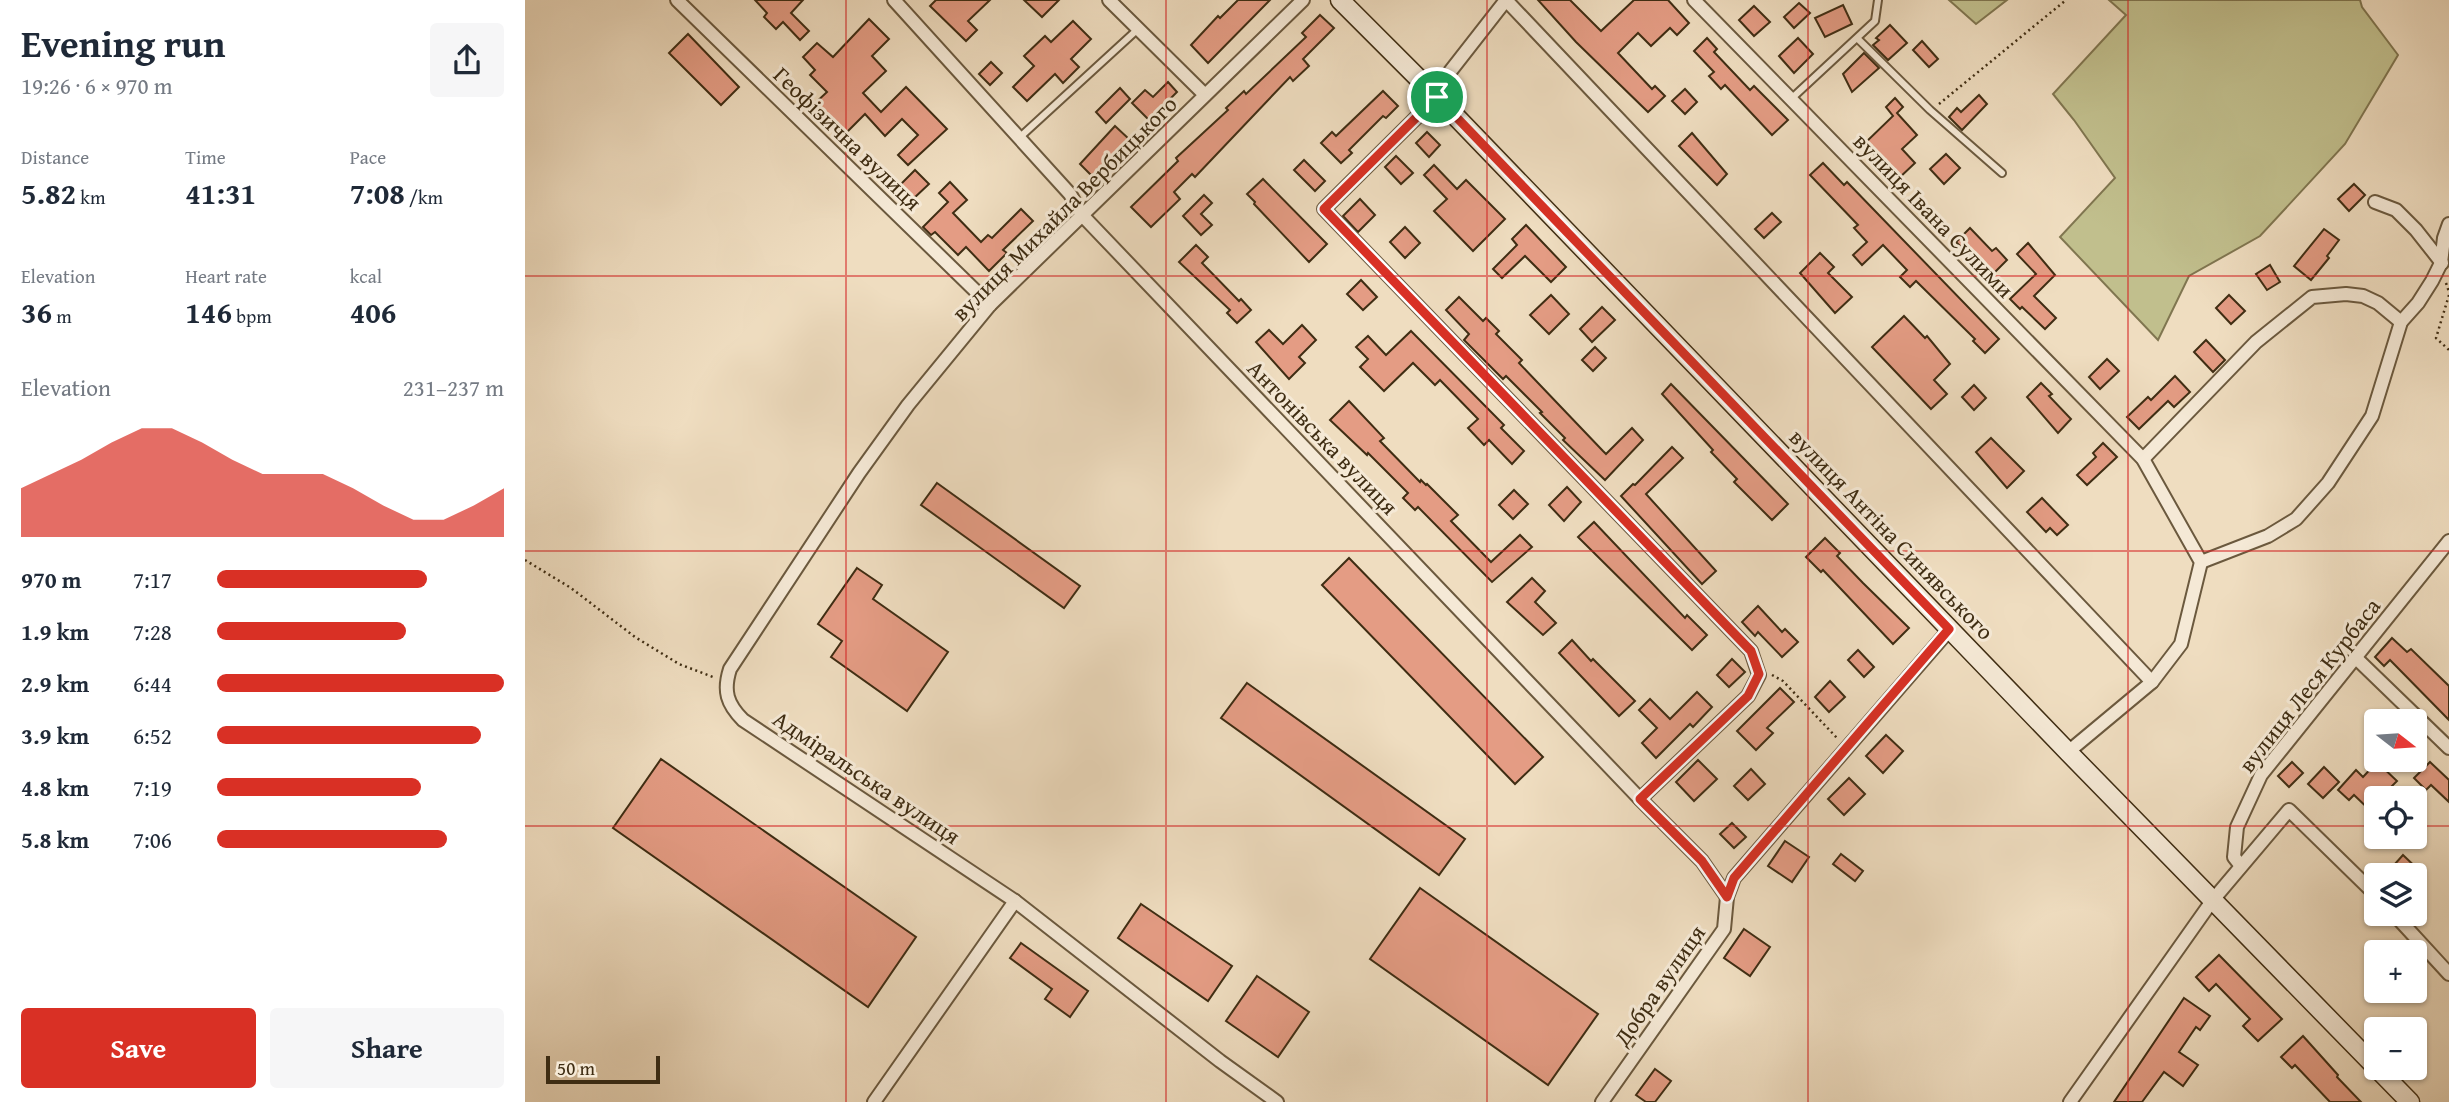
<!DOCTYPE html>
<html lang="en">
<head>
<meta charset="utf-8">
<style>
  body { margin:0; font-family:"Gentium Book Plus",serif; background:#f6f6f7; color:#1f2937; height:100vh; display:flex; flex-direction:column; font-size:26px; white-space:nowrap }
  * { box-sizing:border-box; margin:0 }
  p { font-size:23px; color:#747a83 }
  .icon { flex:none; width:38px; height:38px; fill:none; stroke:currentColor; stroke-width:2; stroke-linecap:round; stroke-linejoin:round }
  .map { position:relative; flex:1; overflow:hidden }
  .details { display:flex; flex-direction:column; background:#fff; width:525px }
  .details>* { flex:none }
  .needle { width:46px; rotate:107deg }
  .controls { position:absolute; left:1839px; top:709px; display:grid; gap:14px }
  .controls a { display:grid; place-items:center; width:63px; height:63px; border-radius:7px; background:#fff; box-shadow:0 2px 5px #0004; font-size:35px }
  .scale { position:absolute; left:21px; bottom:18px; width:114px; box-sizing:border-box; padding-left:7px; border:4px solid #3f2d13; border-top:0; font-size:19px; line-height:24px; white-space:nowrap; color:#3f2d13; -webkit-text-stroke:5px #f5e9d6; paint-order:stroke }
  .pin { position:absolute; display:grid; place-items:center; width:60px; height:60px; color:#fff; margin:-30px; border:4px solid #fff; border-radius:50%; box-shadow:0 2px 7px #0007 }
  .round { display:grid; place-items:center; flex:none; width:74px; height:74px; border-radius:7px; background:#f6f6f7 }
  .headline { display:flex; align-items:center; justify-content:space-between; height:119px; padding:0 21px }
  h1 { font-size:38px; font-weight:700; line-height:52px }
  .figures { display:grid; grid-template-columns:repeat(3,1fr); gap:10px; height:119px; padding:7px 21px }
  .figures div { display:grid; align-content:center }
  .figures b { font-size:30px; font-weight:700 }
  .figures small { font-size:19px; font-weight:400 }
  .figures p { font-size:19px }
  .chart { height:196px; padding:14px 21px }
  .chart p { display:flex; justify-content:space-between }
  .chart svg { width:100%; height:126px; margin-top:7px; fill:#d93025; opacity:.7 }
  .action { display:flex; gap:14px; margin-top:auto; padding:14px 21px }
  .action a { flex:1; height:80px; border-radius:7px; background:#d93025; color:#fff; font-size:28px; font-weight:700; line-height:80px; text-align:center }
  .action a+a { background:#f6f6f7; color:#1f2937 }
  ul { padding:0 21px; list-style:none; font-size:23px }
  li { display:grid; grid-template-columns:112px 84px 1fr; align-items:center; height:52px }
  li i { height:18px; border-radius:9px; background:#d93025 }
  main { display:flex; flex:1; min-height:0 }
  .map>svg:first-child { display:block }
</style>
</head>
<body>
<main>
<section class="details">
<div class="headline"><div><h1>Evening run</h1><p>19:26 · 6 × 970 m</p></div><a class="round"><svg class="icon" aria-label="share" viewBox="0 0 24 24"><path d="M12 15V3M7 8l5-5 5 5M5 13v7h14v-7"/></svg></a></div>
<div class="figures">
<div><p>Distance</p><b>5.82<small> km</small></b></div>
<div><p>Time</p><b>41:31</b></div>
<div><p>Pace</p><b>7:08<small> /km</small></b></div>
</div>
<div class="figures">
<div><p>Elevation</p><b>36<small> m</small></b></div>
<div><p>Heart rate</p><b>146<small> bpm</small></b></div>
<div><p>kcal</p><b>406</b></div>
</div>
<div class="chart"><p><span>Elevation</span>231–237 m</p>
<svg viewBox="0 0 160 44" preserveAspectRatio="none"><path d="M0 44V27L10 22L20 17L30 11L40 6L50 6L60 11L70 17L80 22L90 22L100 22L110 27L120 33L130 38L140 38L150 33L160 27V44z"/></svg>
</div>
<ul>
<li><b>970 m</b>7:17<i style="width:73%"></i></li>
<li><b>1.9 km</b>7:28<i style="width:66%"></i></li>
<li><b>2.9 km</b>6:44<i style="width:100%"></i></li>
<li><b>3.9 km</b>6:52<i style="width:92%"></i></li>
<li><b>4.8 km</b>7:19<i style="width:71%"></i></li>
<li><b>5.8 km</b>7:06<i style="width:80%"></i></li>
</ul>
<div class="action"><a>Save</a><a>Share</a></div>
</section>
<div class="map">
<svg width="1924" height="1102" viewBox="0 0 1924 1102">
  <rect width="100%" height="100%" fill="#efddc0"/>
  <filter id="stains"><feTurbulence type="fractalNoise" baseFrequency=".00286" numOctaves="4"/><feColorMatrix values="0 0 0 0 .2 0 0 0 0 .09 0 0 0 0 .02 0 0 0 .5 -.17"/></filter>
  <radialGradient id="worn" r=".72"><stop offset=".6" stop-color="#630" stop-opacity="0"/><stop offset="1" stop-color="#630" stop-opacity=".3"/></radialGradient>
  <g fill="#c1bf8d" stroke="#807650" stroke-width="2">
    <polygon points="1424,0 1482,0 1451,24"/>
    <polygon points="1584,0 1835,0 1837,7 1873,55 1820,144 1735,236 1664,276 1633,340 1535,237 1590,178 1549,120 1528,94 1601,15"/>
  </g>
  <g fill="#e49c84" stroke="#3f2d13" stroke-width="2">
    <polygon points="230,0 278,0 266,13 284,31 275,40 258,22 251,29 239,17 242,13"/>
    <polygon points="411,0 465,0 443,21 452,30 441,41 405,6"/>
    <polygon points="499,0 534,0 517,17"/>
    <polygon points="713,0 745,0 683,63 666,45 693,16 695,18"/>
    <polygon points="1013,0 1045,0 1076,31 1109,0 1143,0 1164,23 1152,35 1145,28 1126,46 1113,33 1093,53 1127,89 1130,86 1140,96 1123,112 1051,42"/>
    <polygon points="1274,3 1285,13 1269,28 1259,17"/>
    <polygon points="1318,5 1327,24 1300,37 1290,18"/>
    <polygon points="1229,6 1245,22 1229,36 1214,20"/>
    <polygon points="795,15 809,28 778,59 784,66 768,81 765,77 670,177 667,174 649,192 655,199 626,227 606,207 653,161 651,158 703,110 701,108 719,91 721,94 781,37 777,33"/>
    <polygon points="344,19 364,39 347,56 361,71 338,93 356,112 381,87 422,129 383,165 373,155 393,135 377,119 360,136 340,114 317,137 287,106 302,92 285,75 290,70 278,57 292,43 308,57"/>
    <polygon points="548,21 566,39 546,59 554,67 538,83 530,74 502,101 488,87 509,66 499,56 520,36 526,42"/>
    <polygon points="1365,25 1382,43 1363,60 1348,45 1354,40 1351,38"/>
    <polygon points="163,34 214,87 196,105 144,53"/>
    <polygon points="1182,38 1192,49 1189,52 1225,90 1229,86 1263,120 1247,135 1200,85 1196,89 1184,76 1189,72 1169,51"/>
    <polygon points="1273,38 1288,54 1269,73 1254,56"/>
    <polygon points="1397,41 1413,59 1404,67 1388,50"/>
    <polygon points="1339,53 1354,68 1327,92 1318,74"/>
    <polygon points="466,62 477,73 465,85 454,74"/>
    <polygon points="643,82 652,92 624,120 607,103 620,90 628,97"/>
    <polygon points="595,88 605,99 581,123 571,112"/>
    <polygon points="1160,89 1172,102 1160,114 1147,101"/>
    <polygon points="858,91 873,106 861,118 858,116 824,150 827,153 816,163 796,143 807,132 811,136"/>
    <polygon points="1454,95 1462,104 1437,130 1424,117 1432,108 1436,112"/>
    <polygon points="1370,98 1378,107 1372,113 1392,135 1377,149 1390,163 1373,179 1339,144 1368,116 1361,107"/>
    <polygon points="590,126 605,140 567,176 555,164"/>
    <polygon points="902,132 915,145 904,157 891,143"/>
    <polygon points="1167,133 1202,174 1192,185 1154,146"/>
    <polygon points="1421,154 1435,168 1419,184 1405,169"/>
    <polygon points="871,156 888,173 876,184 860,167"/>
    <polygon points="779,160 800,181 790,191 769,170"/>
    <polygon points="1298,163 1319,185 1322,182 1474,339 1460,353 1448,341 1450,339 1391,281 1385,287 1375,277 1382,270 1358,245 1337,265 1328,255 1342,242 1329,228 1333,225 1285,175"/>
    <polygon points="909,165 932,189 941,180 980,219 948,251 909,211 922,199 899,175"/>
    <polygon points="390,170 404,184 388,199 375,185"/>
    <polygon points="738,179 802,244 784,262 729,204 730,202 722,194"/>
    <polygon points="425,182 442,200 428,213 456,242 463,235 467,238 496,209 508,221 478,250 482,253 464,271 441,247 433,255 410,232 406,235 398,227 423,202 414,193"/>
    <polygon points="1829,184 1840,195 1824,211 1813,199"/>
    <polygon points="679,195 687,203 676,214 687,225 676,235 658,216"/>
    <polygon points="835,199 850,215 833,232 818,216"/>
    <polygon points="1247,213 1256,222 1239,238 1230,229"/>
    <polygon points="1001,225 1041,267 1026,282 1000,256 977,278 968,269 992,245 987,239"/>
    <polygon points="880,227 895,243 880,258 865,242"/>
    <polygon points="1445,228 1467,251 1471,248 1482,260 1466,276 1431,242"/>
    <polygon points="1799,229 1814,240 1802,256 1804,258 1786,280 1769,266"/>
    <polygon points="1503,243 1530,275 1509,296 1531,318 1520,329 1497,307 1495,309 1485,299 1511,274 1492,254"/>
    <polygon points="671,245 683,257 677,263 714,301 716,299 726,310 712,323 702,313 705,310 654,262"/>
    <polygon points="1295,253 1309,267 1303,273 1327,297 1310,313 1275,273"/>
    <polygon points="1745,265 1755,282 1742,290 1731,274"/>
    <polygon points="836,280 852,297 838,310 822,294"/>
    <polygon points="1026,295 1044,314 1024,334 1005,315"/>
    <polygon points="1704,295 1720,311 1706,324 1691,308"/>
    <polygon points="934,297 958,321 961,318 974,331 971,334 997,360 994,363 1078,451 1081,454 1107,428 1118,440 1080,480 1038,440 1040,438 1015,413 1017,412 981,376 978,379 939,340 944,334 921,310"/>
    <polygon points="1077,307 1090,320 1067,342 1055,329"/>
    <polygon points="1379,316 1400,338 1402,336 1425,364 1409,380 1422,394 1406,409 1347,347"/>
    <polygon points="777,325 791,340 774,357 780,363 764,379 731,342 744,330 758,344"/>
    <polygon points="886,331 979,425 976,428 999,451 987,464 964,440 959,445 943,428 953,419 915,380 910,385 888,363 859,391 835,367 843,359 831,347 843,336 861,355"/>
    <polygon points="1681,340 1700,360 1688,372 1669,352"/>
    <polygon points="1070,347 1081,358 1068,371 1057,360"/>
    <polygon points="1582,359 1594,371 1575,389 1564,377"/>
    <polygon points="1650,376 1665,392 1649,407 1643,401 1614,429 1602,417 1623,397 1626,400"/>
    <polygon points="1516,383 1527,394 1524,396 1546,419 1533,433 1502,397"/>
    <polygon points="1146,384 1263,504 1247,520 1209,482 1212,479 1186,452 1188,450 1137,394"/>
    <polygon points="1449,385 1461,398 1449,410 1437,397"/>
    <polygon points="824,401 859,438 855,441 895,482 896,480 901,485 902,484 933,515 926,521 966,562 995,535 1007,547 967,582 893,507 890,510 878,498 883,493 843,453 842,455 805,420"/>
    <polygon points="1466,438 1499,471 1482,488 1451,452"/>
    <polygon points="1578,443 1592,457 1562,485 1552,475 1571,457 1568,453"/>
    <polygon points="1147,447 1158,458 1121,494 1191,571 1177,584 1096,496 1108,484 1110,485"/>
    <polygon points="412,483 555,586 539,608 396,505"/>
    <polygon points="1042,487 1056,502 1039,521 1024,505"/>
    <polygon points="989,490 1003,504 988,519 974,505"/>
    <polygon points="1517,498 1543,525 1532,535 1525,528 1521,532 1502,512"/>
    <polygon points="1069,522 1160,618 1162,615 1182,635 1167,650 1053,537"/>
    <polygon points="1300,538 1315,553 1312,556 1338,583 1384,628 1368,644 1298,570 1296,572 1281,557"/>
    <polygon points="824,558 1018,757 990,784 797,585"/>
    <polygon points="332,568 357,585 348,599 423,652 382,711 306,657 317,641 293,624"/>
    <polygon points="1007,578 1020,591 1010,602 1031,623 1018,635 982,602"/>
    <polygon points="1233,606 1257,632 1260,629 1273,642 1257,657 1233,632 1230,636 1217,622"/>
    <polygon points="1867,638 1882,652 1886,649 1924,686 1924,720 1865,660 1859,666 1850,657"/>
    <polygon points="1047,640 1066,661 1068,659 1110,701 1094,716 1034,653"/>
    <polygon points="1333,650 1349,667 1339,677 1323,660"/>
    <polygon points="1207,659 1220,672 1204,687 1192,675"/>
    <polygon points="1305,681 1320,697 1304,712 1290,697"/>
    <polygon points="722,683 940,839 914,875 696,718"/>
    <polygon points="1255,688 1269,702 1242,728 1248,733 1231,750 1212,731"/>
    <polygon points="1172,692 1187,707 1168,727 1165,724 1131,758 1117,743 1132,728 1114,710 1125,699 1145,719"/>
    <polygon points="1361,735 1378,751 1358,773 1341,756"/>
    <polygon points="136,759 391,937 343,1007 88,828"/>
    <polygon points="1173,760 1192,779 1169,801 1151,782"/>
    <polygon points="1767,762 1778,773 1764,787 1753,776"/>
    <polygon points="1852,762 1872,781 1855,798 1852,798 1852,817 1829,795 1824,800 1813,790 1831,770 1838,777"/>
    <polygon points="1905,762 1924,780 1924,802 1906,785 1901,790 1889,778"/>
    <polygon points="1799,767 1814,782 1798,798 1783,784"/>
    <polygon points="1226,769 1240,784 1223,800 1209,786"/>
    <polygon points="1324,778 1340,794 1319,815 1303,799"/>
    <polygon points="1207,823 1221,837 1209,848 1195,834"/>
    <polygon points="1260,841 1284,857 1267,882 1243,866"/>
    <polygon points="1316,854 1338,871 1330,881 1308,864"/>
    <polygon points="1878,855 1899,875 1860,875"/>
    <polygon points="895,888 1073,1014 1023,1085 845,959"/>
    <polygon points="616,904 707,966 683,1001 593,938"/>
    <polygon points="1219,929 1245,947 1225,976 1199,958"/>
    <polygon points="496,943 563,991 545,1017 520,999 527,989 485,958"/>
    <polygon points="1694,955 1757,1019 1733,1041 1718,1026 1725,1019 1691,984 1684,991 1671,977"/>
    <polygon points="732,976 784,1012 753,1057 701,1021"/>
    <polygon points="1659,998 1685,1016 1675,1030 1671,1027 1654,1052 1673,1065 1658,1086 1639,1072 1617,1102 1589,1102"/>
    <polygon points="1778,1036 1813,1075 1812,1077 1836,1102 1805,1102 1770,1065 1767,1068 1756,1057"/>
    <polygon points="1130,1069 1146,1081 1130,1102 1121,1102 1111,1095"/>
  </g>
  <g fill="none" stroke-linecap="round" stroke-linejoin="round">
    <defs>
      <g id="lane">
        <polyline points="1333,39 1405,110 1477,173"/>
        <polyline points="1266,99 1350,21 1353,0"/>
        <polyline points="494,138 613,29"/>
      </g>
      <g id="street">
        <polyline points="152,0 465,305"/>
        <polyline points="369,0 545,194 557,215 1115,799 1177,861 1202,897"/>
        <polyline points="584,0 680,95"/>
        <polyline points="981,0 924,73 912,97 799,209 1226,651 1234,675 1223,696 1115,799"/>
        <polyline points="981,0 1627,682"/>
        <polyline points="1169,0 1618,459 1676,562 1656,644 1627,682 1543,752"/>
        <polyline points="1850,202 1871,210 1891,230 1917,263"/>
        <polyline points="1618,459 1731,342 1787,297 1821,294 1838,296 1853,303 1876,322"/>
        <polyline points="1676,562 1743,536 1771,519 1803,483 1847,416 1876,322 1893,303 1907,281 1916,263 1919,238 1924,224"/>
        <polyline points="1831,658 1924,748"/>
        <polyline points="1716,866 1709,857 1712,827 1736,775 1924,541"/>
        <polyline points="1869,914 1924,974"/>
        <polyline points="349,1102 490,901"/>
        <path d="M752 1102 695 1061 490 901 218 720C202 704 198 691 205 669L334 473 383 405 465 305 778 0"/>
        <polyline points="1077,1102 1199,929 1202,897 1209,878 1425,629"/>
        <polyline points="1545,1102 1687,901 1764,810 1852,896"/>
      </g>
      <polyline id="secondary" points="815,0 912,97 1543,752 1885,1102"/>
    </defs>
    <use href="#lane" stroke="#6b593e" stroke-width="10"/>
    <use href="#street" stroke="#6b593e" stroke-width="16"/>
    <use href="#secondary" stroke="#3f2d13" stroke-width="21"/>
    <g stroke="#3f2d13" stroke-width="2.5" stroke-dasharray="2 3.5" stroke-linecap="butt">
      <polyline points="1414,104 1541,0"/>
      <polyline points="1921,283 1924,292"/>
      <polyline points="1924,295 1911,338 1924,350"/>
      <polyline points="0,560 46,588 110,637 154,664 188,677"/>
      <polyline points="1247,675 1258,681 1312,738"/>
    </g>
    <use href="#lane" stroke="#f5e9d6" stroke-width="6"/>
    <use href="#street" stroke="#f5e9d6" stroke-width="12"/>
    <use href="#secondary" stroke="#f5e9d6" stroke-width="18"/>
  </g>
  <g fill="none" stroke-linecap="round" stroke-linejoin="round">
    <defs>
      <polygon id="route" points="912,97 1424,629 1209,878 1202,897 1177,861 1115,799 1223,696 1234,674 1226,651 799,209"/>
    </defs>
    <use href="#route" stroke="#fff" stroke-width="14"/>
    <use href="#route" stroke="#d93025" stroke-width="9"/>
  </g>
  <path fill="none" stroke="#d62828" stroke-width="2" stroke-opacity="0.55" d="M321 0V1102M641 0V1102M962 0V1102M1283 0V1102M1603 0V1102M0 276H1924M0 551H1924M0 826H1852M1890 826H1924"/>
  <g text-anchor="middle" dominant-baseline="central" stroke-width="6" stroke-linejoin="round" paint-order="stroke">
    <g font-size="23" fill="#3f2d13" stroke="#f5e9d6">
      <text transform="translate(323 138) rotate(44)">Геофізична вулиця</text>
      <text transform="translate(539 208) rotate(-45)">вулиця Михайла Вербицького</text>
      <text transform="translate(1409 215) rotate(46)">вулиця Івана Сулими</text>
      <text transform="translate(798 437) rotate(46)">Антонівська вулиця</text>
      <text transform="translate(1367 534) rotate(46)">вулиця Антіна Синявського</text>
      <text transform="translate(1784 685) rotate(-52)">вулиця Леся Курбаса</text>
      <text transform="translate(342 777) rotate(34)">Адміральська вулиця</text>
      <text transform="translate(1134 985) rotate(-55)">Добра вулиця</text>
    </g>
  </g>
  <rect width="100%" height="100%" filter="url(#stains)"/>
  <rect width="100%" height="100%" fill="url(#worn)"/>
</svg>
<div class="controls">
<a><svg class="needle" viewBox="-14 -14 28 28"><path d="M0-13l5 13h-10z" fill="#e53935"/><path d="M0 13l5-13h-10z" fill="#747a83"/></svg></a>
<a><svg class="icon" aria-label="locate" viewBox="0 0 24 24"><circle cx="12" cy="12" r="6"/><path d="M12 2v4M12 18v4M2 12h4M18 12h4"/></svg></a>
<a><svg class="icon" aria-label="layers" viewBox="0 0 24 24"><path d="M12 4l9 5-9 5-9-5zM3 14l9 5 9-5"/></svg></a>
<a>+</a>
<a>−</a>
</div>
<div class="scale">50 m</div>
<div class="pin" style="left:912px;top:97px;background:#1e9e55"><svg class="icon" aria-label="arrive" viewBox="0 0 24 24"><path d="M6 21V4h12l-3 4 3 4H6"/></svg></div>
</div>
</main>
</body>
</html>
